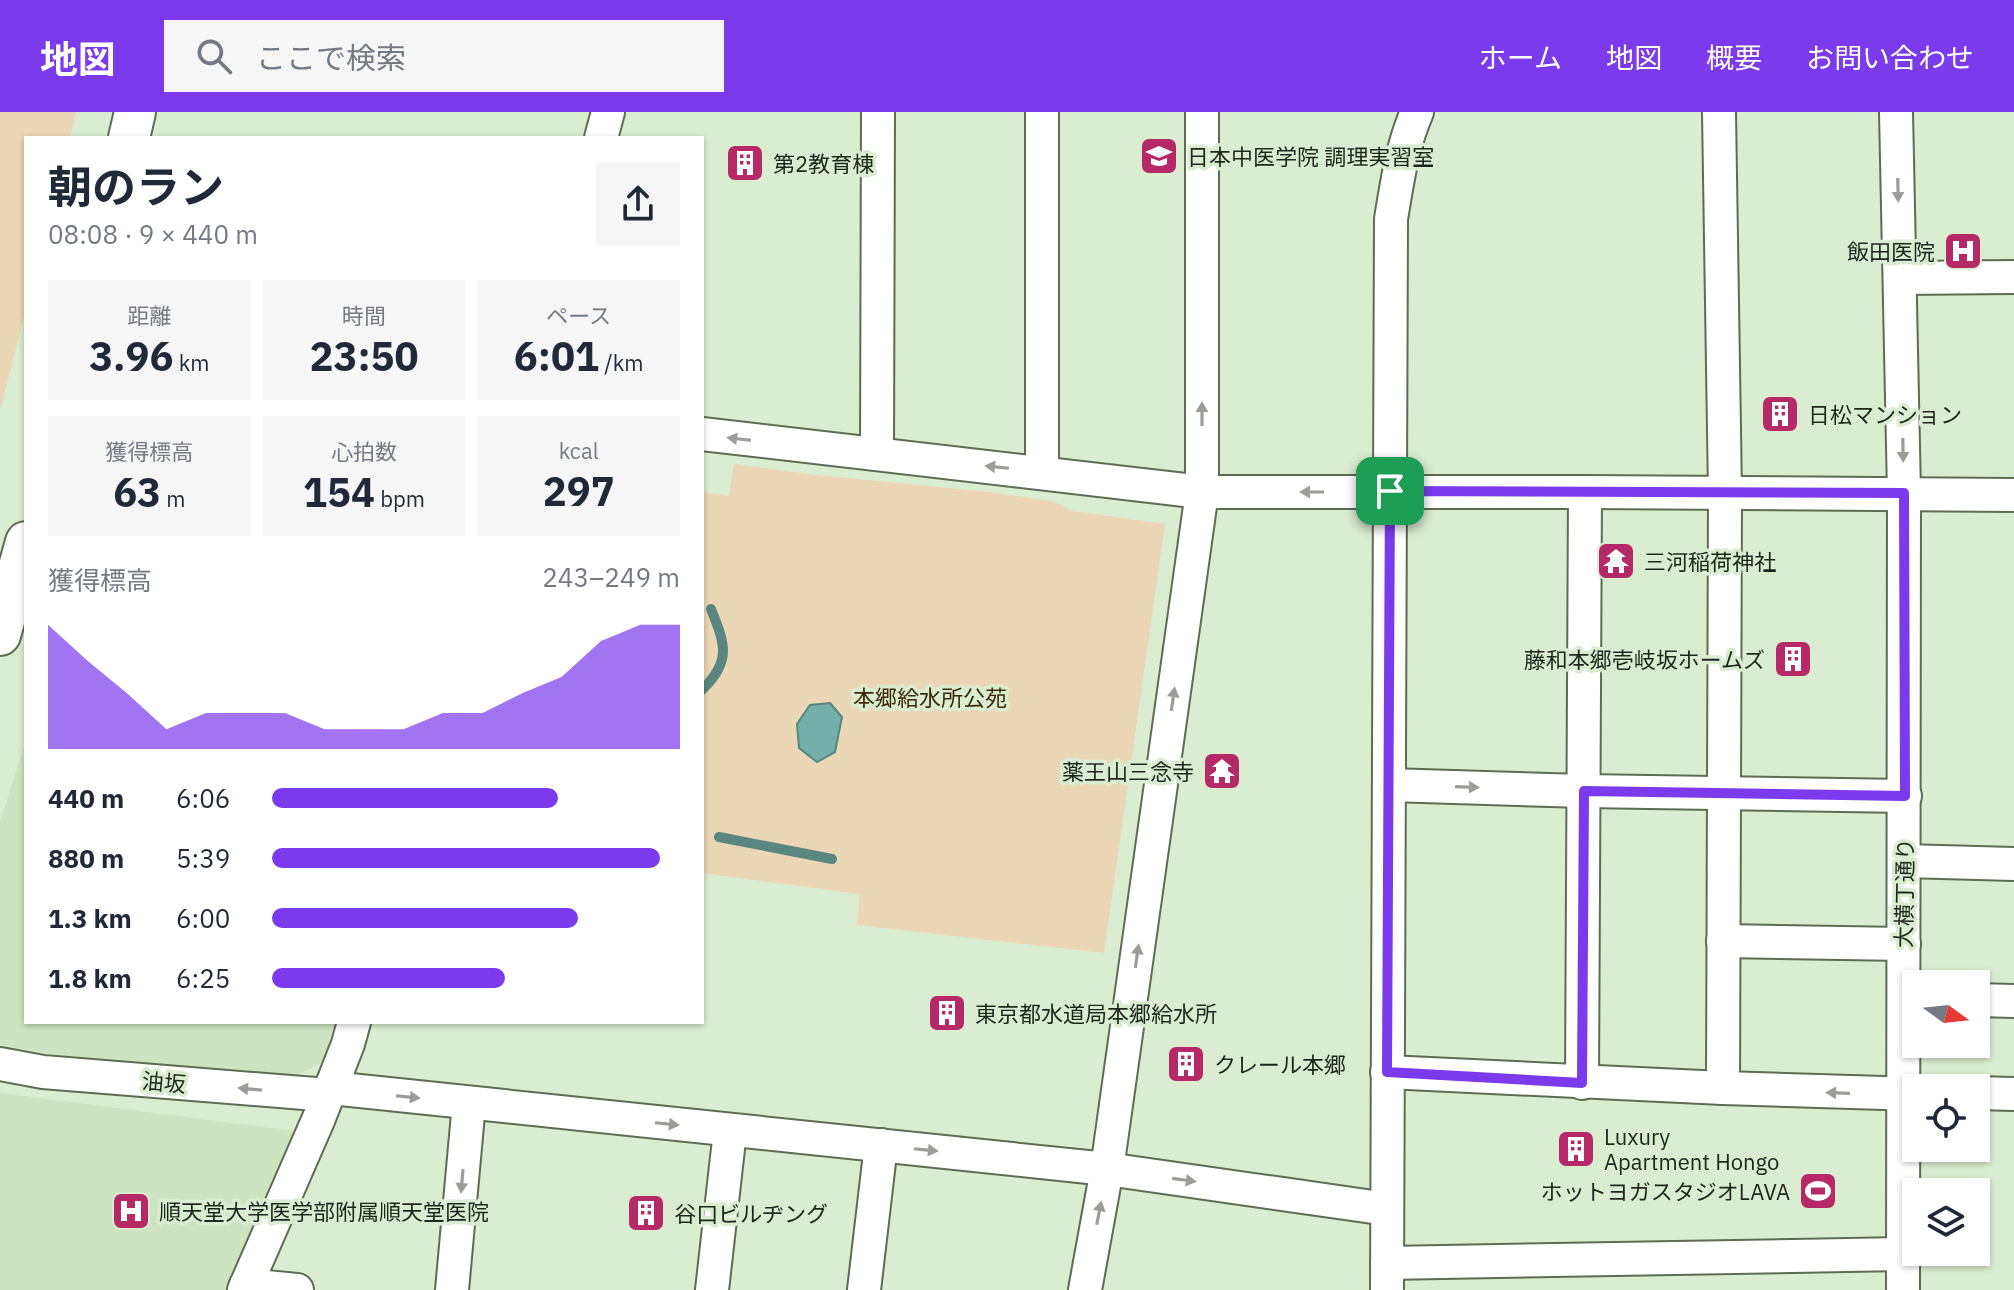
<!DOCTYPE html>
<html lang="ja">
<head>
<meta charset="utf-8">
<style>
  body { margin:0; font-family:"IBM Plex Sans","Noto Sans JP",sans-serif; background:#f6f6f7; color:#1f2937; height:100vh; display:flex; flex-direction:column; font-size:30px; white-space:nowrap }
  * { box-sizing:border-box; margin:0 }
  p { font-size:26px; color:#747a83 }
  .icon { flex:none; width:44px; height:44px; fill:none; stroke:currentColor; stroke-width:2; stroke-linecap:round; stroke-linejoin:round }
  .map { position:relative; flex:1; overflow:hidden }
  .sheet { position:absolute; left:24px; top:24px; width:680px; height:888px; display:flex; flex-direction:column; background:#fff; border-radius:0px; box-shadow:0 2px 6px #0004 }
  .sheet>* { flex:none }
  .needle { width:52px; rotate:105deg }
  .buttons { position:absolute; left:1902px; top:858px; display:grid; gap:16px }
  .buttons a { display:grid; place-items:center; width:88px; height:88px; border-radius:0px; background:#fff; box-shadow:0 2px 6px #0004; font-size:40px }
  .pin { position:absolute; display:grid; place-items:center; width:68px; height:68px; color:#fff; margin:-34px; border-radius:16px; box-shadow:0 4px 12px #0006 }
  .round { display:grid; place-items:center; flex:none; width:84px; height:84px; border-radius:0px; background:#f6f6f7 }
  .headline { display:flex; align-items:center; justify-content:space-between; height:136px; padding:0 24px }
  h1 { font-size:44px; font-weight:700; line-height:60px }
  .stats { display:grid; grid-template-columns:repeat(3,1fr); gap:12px; height:136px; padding:8px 24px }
  .stats div { display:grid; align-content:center; border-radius:0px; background:#f6f6f7; text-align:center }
  .stats b { font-size:40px; font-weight:700 }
  .stats small { font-size:22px; font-weight:400 }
  .stats p { font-size:22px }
  .chart { height:224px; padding:16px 24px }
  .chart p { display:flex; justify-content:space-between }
  .chart svg { width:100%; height:144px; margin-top:8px; fill:#7c3aed; opacity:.7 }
  ul { padding:0 24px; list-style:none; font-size:26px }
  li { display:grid; grid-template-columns:128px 96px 1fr; align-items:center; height:60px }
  li i { height:20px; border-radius:10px; background:#7c3aed }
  header { display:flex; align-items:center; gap:48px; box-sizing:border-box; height:112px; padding:0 40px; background:#7c3aed; color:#fff }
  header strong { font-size:38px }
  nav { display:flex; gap:44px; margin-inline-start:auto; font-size:28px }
  .search { width:560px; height:72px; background:#f6f6f7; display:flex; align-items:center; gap:20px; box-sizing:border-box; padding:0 28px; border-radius:0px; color:#747a83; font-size:30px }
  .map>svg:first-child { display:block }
</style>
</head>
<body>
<header>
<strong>地図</strong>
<div class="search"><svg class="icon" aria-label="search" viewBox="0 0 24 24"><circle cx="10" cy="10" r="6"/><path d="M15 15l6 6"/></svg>ここで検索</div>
<nav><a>ホーム</a><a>地図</a><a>概要</a><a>お問い合わせ</a></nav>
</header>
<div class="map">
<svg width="2014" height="1178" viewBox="0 0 2014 1178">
  <rect width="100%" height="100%" fill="#dbedd0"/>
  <g fill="#cee4c0">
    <polygon points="26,628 26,910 335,910 324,950 297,963 127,955 0,933 0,710"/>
    <polygon points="0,981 295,1019 227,1178 0,1178"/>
  </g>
  <g fill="#ebd6b5">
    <polygon points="0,0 76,0 70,26 26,26 26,197 0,299"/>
    <polygon points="734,352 816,363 990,380 1055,390 1072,399 1165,412 1104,841 857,813 860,782 702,761 702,380 729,384"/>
  </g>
  <polygon fill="#72b0a9" stroke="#59867e" stroke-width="2" points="830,591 842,605 835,640 817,650 799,636 797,612 810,593"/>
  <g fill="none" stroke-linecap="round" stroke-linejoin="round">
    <g stroke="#59867e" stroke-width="10">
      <path d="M702 578C732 549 725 532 711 497"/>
      <polyline points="719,725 832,747"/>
    </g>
    <defs>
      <g id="minor">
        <polyline points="1719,0 1725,381 1723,976"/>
        <polyline points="1896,0 1904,381 1903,1178"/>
        <polyline points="601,26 608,0"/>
        <polyline points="1900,166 2014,165"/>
        <polyline points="702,322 1202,380 1585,380 2014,383"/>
        <polyline points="877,342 878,0"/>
        <polyline points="1042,360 1042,0"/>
        <polyline points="1389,673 1584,679 1905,684"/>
        <polyline points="1904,749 2014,752"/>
        <polyline points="1723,829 1904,832"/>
        <polyline points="1976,888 2014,889"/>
        <polyline points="0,952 43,960 328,983"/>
        <polyline points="1387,960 1723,976 1916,982"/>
        <polyline points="1582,971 1585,380"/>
        <polyline points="331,976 1107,1057 1387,1097"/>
        <polyline points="1976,981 2014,982"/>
        <polyline points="1387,1151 1903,1142"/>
        <polyline points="246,1173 297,1178"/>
        <polyline points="244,1178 319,1006 348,932 354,910"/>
        <polyline points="452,1178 469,991"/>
        <polyline points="712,1178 730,1019"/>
        <polyline points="864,1178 881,1033"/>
        <polyline points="1085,1178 1107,1057 1202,380 1202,0"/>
        <path d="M1387 1178 1391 107C1397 71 1402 34 1417 0"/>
      </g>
      <g id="major">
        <polyline points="129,26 135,0"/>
        <polyline points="0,523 26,430"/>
      </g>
    </defs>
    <use href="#minor" stroke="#5d6c53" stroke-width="36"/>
    <use href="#major" stroke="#5d6c53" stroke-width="44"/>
    <use href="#minor" stroke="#fff" stroke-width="32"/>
    <use href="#major" stroke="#fff" stroke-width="40"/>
  </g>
  <defs><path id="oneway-solid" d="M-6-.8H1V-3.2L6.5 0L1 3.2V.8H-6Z" transform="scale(2)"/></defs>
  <g fill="#9a9d98">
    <use href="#oneway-solid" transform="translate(1898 78) rotate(89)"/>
    <use href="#oneway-solid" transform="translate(1202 302) rotate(-90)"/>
    <use href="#oneway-solid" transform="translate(739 327) rotate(-173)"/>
    <use href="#oneway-solid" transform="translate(1903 338) rotate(89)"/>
    <use href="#oneway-solid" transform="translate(997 355) rotate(-174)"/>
    <use href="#oneway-solid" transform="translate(1312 380) rotate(180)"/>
    <use href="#oneway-solid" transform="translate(1173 587) rotate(-82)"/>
    <use href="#oneway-solid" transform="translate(1467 675) rotate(2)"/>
    <use href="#oneway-solid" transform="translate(1137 844) rotate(-82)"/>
    <use href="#oneway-solid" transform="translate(250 977) rotate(-175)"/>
    <use href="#oneway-solid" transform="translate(1838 981) rotate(-178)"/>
    <use href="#oneway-solid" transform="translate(408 985) rotate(6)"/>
    <use href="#oneway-solid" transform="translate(667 1012) rotate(6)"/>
    <use href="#oneway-solid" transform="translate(926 1038) rotate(6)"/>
    <use href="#oneway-solid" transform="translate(1184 1068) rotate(8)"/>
    <use href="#oneway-solid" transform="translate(462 1069) rotate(95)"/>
    <use href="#oneway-solid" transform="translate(1099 1101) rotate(-79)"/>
  </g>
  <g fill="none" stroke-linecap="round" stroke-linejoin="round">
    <defs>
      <polygon id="route" points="1390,379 1904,381 1905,684 1584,679 1582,971 1387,960"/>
    </defs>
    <use href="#route" stroke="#fff" stroke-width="16"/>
    <use href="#route" stroke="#7c3aed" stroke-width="10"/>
  </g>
  <defs>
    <symbol id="school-square" viewBox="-11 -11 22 22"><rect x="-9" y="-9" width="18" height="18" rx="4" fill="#b42966" stroke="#dbedd0"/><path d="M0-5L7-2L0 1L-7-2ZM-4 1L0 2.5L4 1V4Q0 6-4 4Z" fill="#fff"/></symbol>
    <symbol id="building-square" viewBox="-11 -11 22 22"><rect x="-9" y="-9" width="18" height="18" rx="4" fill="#b42966" stroke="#dbedd0"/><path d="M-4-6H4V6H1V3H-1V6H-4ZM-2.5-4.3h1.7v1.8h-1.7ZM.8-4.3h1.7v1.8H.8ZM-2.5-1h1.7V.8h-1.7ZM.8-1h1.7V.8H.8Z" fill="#fff"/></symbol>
    <symbol id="hospital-square" viewBox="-11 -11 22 22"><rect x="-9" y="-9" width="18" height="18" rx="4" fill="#b42966" stroke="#dbedd0"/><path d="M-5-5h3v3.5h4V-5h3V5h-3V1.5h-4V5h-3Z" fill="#fff"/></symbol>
    <symbol id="temple-square" viewBox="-11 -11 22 22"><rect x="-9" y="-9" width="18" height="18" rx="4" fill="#b42966" stroke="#dbedd0"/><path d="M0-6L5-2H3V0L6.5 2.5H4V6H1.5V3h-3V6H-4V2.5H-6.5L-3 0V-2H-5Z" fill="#fff"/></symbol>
    <symbol id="stadium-square" viewBox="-11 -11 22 22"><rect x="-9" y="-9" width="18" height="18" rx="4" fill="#b42966" stroke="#dbedd0"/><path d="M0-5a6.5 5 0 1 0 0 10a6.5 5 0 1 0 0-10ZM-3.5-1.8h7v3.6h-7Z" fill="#fff"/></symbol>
  </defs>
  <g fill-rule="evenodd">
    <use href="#school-square" x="1137" y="22" width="44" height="44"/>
    <use href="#building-square" x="723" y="29" width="44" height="44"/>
    <use href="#hospital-square" x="1941" y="117" width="44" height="44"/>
    <use href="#building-square" x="1758" y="280" width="44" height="44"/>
    <use href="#temple-square" x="1594" y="427" width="44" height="44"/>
    <use href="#building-square" x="1771" y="525" width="44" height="44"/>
    <use href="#temple-square" x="1200" y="637" width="44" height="44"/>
    <use href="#building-square" x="925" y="879" width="44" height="44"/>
    <use href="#building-square" x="1164" y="930" width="44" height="44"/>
    <use href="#building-square" x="1554" y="1015" width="44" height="44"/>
    <use href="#stadium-square" x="1796" y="1057" width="44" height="44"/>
    <use href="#hospital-square" x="109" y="1077" width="44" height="44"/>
    <use href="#building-square" x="624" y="1079" width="44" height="44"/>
  </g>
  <g text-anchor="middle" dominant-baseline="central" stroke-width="7" stroke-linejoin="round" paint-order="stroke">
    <g font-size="22" fill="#1e251a" stroke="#dbedd0" text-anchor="start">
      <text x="1187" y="44">日本中医学院 調理実習室</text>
      <text x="773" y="51">第2教育棟</text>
      <text x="1935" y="139" text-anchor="end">飯田医院</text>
      <text x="1808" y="302">日松マンション</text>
      <text x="1644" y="449">三河稲荷神社</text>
      <text x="1765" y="547" text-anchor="end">藤和本郷壱岐坂ホームズ</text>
      <text x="1194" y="659" text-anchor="end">薬王山三念寺</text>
      <text x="975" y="901">東京都水道局本郷給水所</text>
      <text x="1214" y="952">クレール本郷</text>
      <text x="1604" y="1024">Luxury<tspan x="1604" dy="25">Apartment Hongo</tspan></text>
      <text x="1790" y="1079" text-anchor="end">ホットヨガスタジオLAVA</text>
      <text x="159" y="1099">順天堂大学医学部附属順天堂医院</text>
      <text x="674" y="1101">谷口ビルヂング</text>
    </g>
    <g font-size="22" fill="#3c2905" stroke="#dbedd0">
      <text x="930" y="585">本郷給水所公苑</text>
    </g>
    <g font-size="22" fill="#1e251a" stroke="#dbedd0">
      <text transform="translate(1904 781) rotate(-89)">大横丁通り</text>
      <text transform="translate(164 970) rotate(5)">油坂</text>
    </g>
  </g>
</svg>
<div class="buttons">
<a><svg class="needle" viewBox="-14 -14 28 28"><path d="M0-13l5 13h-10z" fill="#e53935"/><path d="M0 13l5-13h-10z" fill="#747a83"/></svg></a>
<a><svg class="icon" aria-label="locate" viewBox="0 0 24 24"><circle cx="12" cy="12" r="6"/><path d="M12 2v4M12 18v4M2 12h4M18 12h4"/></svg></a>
<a><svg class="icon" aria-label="layers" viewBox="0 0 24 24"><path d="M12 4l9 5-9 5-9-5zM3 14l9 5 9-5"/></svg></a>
</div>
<div class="pin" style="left:1390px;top:379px;background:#1e9e55"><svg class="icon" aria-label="arrive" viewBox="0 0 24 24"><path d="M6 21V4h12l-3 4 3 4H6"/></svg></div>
<section class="sheet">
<div class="headline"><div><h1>朝のラン</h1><p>08:08 · 9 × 440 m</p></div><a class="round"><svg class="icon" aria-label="share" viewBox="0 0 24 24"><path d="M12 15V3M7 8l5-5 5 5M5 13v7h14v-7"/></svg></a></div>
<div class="stats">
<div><p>距離</p><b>3.96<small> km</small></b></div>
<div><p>時間</p><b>23:50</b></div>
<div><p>ペース</p><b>6:01<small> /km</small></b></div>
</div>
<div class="stats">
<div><p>獲得標高</p><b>63<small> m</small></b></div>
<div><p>心拍数</p><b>154<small> bpm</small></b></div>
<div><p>kcal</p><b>297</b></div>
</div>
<div class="chart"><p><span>獲得標高</span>243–249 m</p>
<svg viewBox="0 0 160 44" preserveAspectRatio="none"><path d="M0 44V6L10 17L20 27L30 38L40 33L50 33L60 33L70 38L80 38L90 38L100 33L110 33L120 27L130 22L140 11L150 6L160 6V44z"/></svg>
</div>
<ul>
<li><b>440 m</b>6:06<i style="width:70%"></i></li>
<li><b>880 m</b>5:39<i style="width:95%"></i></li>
<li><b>1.3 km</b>6:00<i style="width:75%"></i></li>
<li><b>1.8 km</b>6:25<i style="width:57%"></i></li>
</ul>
</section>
</div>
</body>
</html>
